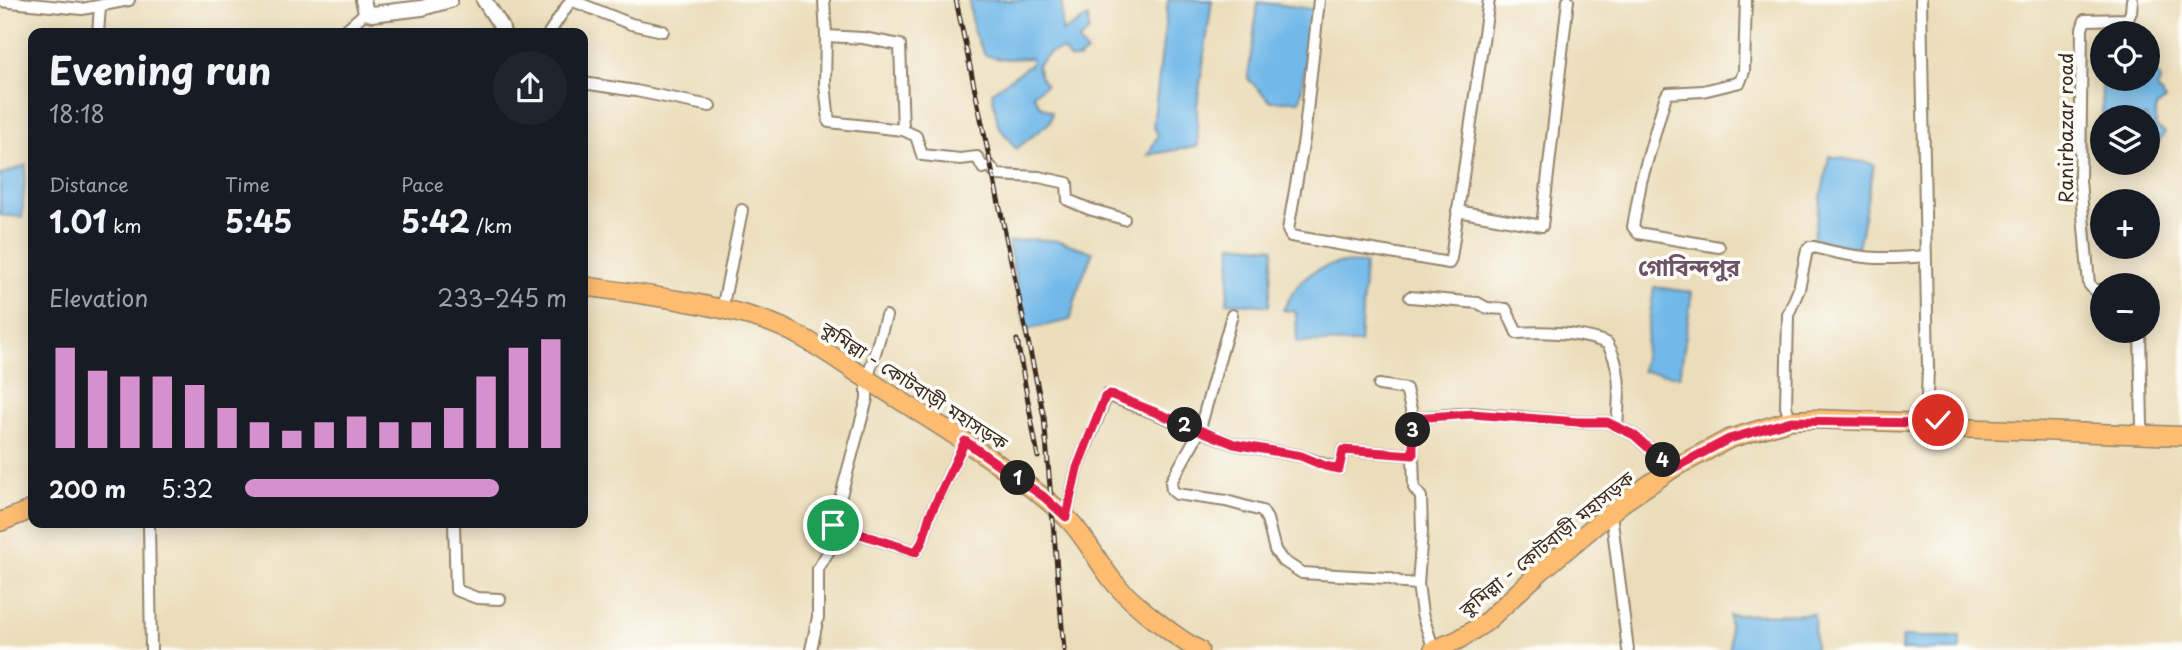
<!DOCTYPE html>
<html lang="en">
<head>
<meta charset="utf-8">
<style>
  body { margin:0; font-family:"Playpen Sans","Noto Sans Bengali",sans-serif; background:#20242c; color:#f1f3f6; height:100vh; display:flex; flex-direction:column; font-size:26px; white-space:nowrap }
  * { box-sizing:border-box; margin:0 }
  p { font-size:23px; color:#9ea1a6 }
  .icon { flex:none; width:38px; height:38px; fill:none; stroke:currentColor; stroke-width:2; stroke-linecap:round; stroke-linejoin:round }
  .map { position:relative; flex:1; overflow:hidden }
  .sheet { position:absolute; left:28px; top:28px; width:560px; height:500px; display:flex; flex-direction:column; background:#171b24; border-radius:14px; box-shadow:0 4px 18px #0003 }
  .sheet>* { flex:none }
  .tools { position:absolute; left:2090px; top:21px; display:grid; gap:14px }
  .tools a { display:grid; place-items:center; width:70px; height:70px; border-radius:50%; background:#171b24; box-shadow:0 4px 18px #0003; font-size:35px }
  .pin { position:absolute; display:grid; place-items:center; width:60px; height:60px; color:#fff; margin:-30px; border:4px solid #fff; border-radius:50%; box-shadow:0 2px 7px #0007 }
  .km { position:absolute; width:35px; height:35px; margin:-18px; border-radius:50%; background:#222; color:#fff; font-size:19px; line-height:35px; text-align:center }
  .round { display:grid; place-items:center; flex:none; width:74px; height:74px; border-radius:37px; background:#20242c }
  .summary { display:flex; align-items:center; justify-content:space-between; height:119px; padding:0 21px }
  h1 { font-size:38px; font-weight:700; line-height:52px }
  .stats { display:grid; grid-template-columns:repeat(3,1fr); gap:10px; height:119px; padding:7px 21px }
  .stats div { display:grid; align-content:center }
  .stats b { font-size:30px; font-weight:700 }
  .stats small { font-size:19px; font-weight:400 }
  .stats p { font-size:19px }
  .chart { height:196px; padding:14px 21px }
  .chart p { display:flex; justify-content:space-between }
  .chart svg { width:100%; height:126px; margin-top:7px; stroke:#d690ce; stroke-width:6 }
  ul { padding:0 21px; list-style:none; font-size:23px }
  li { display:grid; grid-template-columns:112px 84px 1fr; align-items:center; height:52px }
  li i { height:18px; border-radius:9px; background:#d690ce }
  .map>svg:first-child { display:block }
</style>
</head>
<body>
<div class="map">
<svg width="2182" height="650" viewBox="0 0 2182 650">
  <rect width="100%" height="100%" fill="#fdfcf7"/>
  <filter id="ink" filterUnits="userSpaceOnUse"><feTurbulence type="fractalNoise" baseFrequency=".0143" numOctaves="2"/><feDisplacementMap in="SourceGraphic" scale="14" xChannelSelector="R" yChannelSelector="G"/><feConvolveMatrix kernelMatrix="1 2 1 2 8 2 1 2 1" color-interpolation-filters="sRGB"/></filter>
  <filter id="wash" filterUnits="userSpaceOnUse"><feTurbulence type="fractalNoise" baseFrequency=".00686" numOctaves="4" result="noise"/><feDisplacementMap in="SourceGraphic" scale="28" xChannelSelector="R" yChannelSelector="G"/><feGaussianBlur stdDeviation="1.57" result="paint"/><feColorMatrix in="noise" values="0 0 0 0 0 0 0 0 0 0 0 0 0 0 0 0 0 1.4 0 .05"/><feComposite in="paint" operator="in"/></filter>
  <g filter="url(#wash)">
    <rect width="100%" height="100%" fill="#ebddba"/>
    <g fill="#72b9e9" stroke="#567284" stroke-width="2">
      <polygon points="969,0 1062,0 1062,32 1088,17 1089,31 1078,42 1087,52 1078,59 1070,59 1063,50 1051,52 1037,65 1040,76 1046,85 1033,94 1040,106 1052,112 1050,122 1016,149 998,125 992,92 1031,64 1031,58 1001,59 985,55 974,33"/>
      <polygon points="1168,0 1212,0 1197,106 1198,146 1148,155 1158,135 1153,126"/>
      <polygon points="1258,2 1313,9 1300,101 1270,101 1248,79"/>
      <path d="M2147 55 2161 80 2157 88 2165 100 2156 107V127L2165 132 2153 152 2147 153V117H2102C2103 99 2100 82 2102 64V79H2147Z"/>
      <polygon points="1829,156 1874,164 1858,248 1813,239"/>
      <polygon points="26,165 22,217 0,215 0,175"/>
      <polygon points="1034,239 1060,241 1093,252 1079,286 1070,320 1026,330 1008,242"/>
      <polygon points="1232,244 1274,248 1269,306 1227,302"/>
      <path d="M1340 263 1365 264 1360 343 1297 342 1296 312 1283 310C1299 281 1305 270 1340 263Z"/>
      <polygon points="1654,287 1692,292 1680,376 1642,371"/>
      <polygon points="1814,614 1815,650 1730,650 1729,615"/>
      <polygon points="1902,637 1960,637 1960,650 1901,650"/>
    </g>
  </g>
  <g filter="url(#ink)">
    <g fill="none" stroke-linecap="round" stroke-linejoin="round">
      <defs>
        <g id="minor">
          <polyline points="571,0 631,24 663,31"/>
          <polyline points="824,0 826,36 825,84 829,122 903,130 916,136 922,155 960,159 977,157 983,168 990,166 997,175 1039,177 1067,183 1068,200 1089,209 1124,219"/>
          <polyline points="1319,0 1304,139 1288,230 1291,236 1449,263 1451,258 1489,0"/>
          <polyline points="1921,0 1928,369 1926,423"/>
          <polyline points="0,1 82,9 129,0"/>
          <polyline points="98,33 100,7"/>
          <polyline points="342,33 366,12"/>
          <polyline points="549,33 571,0"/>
          <polyline points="826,36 863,38 900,45 903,130"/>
          <polyline points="583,83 636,91 710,106"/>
          <polyline points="1457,211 1542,226 1568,0"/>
          <polyline points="1719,247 1638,233 1633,227 1641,182 1665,98 1668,93 1703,91 1740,82 1744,71 1746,0"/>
          <polyline points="2102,290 2094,290 2089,284 2080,181 2082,29 2085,20 2128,19 2131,12 2132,0"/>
          <path d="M1410 297 1478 303 1487 308 1506 309 1517 333C1547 331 1578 332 1607 343 1623 368 1619 398 1617 426"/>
          <polyline points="722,310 742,210"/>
          <polyline points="1232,315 1199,432 1171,482 1172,490 1177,494 1226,501 1262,511 1267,519 1275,550 1282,560 1302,573 1388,578 1403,583 1418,584"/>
          <polyline points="886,316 867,380 867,399 833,525 916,552 922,542 930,515 965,441"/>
          <polyline points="2140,331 2142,426"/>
          <polyline points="1379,385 1406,389 1413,418"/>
          <path d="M1791 420 1786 407 1788 315 1799 289 1807 250 1810 247H1814C1857 259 1882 260 1925 256"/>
          <polyline points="1413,455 1413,418 1472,413 1578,422 1607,422 1634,435 1672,469"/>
          <polyline points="1611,513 1628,650"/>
          <polyline points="1066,517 1077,468 1107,395 1234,444 1301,456 1339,469 1343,450 1413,455 1414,488 1421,497 1422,531 1418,584 1422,614 1434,650"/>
          <polyline points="149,523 151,650"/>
          <polyline points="454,523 456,590 477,598 500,599"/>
          <polyline points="811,650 818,617 818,569 833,544 835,527"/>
        </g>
        <g id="tertiary">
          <polyline points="363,0 366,12 372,14 422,8 450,0"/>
          <polyline points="484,0 501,26 503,33"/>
        </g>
        <g id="primary">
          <path d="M583 286C641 294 703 302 760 319 802 332 834 358 870 381 919 413 969 442 1016 477 1033 489 1051 502 1066 517 1085 535 1096 560 1113 581 1128 600 1177 639 1199 650"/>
          <polyline points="0,522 33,509"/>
          <polyline points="1433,650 1458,640 1486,622 1541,571 1622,503 1672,469 1729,439 1791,420 1814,419 1926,423 1953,428 2182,436"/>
        </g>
      </defs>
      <use href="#minor" stroke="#93846c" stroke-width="14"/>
      <use href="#tertiary" stroke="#93846c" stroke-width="18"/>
      <use href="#primary" stroke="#93846c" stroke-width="21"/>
      <use href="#minor" stroke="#fff" stroke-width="10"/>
      <use href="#tertiary" stroke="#fff" stroke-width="14"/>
      <use href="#primary" stroke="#fdbc70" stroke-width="18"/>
      <defs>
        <g id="rail">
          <polyline points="956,0 1044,417 1064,650"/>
          <polyline points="1017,340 1038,457"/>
        </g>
      </defs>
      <use href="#rail" stroke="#3b2a1e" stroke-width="5"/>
      <use href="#rail" stroke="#fdfcf7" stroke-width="2.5" stroke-dasharray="8" stroke-linecap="butt"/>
    </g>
  </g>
  <g fill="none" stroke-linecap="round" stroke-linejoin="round" filter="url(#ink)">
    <defs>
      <polyline id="route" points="833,525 916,552 922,542 930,515 965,441 1044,497 1066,517 1077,468 1105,397 1110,394 1234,444 1301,456 1325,466 1339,469 1343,450 1413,455 1413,418 1472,414 1578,422 1607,422 1634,435 1672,469 1729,439 1791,421 1926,423 1938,420"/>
    </defs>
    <use href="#route" stroke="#fff" stroke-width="14"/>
    <use href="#route" stroke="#e11d48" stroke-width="9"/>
  </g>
  <g text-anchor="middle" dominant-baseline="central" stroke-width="7" stroke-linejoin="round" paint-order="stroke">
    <g font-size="19" fill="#3b2a1e" stroke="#fdfcf7">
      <text transform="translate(2065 128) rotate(-90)">Ranirbazar road</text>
      <text transform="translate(915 385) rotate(33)">কুমিল্লা - কোটবাড়ী মহাসড়ক</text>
      <text transform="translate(1546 543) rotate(-39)">কুমিল্লা - কোটবাড়ী মহাসড়ক</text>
    </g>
    <g font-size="23" font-weight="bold" fill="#6c5466" stroke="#fdfcf7">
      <text x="1689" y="266">গোবিন্দপুর</text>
    </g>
  </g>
</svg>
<div class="tools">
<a><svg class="icon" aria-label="locate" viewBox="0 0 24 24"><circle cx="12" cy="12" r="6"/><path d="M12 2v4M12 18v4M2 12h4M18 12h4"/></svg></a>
<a><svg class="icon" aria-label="layers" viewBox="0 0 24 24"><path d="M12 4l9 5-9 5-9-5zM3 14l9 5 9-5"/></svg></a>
<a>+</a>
<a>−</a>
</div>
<div class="pin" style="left:833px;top:525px;background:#1e9e55"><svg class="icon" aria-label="arrive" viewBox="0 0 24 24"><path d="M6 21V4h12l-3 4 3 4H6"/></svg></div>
<div class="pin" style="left:1938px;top:420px;background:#d93025"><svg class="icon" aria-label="check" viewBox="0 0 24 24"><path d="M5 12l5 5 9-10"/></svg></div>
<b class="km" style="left:1018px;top:478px">1</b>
<b class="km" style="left:1185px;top:425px">2</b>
<b class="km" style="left:1413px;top:430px">3</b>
<b class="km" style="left:1663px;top:460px">4</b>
<section class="sheet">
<div class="summary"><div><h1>Evening run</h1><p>18:18</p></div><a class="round"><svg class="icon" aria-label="share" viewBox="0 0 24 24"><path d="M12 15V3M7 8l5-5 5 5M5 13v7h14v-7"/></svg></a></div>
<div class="stats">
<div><p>Distance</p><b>1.01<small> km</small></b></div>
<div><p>Time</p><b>5:45</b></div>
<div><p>Pace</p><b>5:42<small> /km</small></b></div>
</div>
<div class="chart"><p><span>Elevation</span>233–245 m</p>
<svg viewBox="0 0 160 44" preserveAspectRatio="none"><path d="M5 44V9M15 44V17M25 44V19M35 44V19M45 44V22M55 44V30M65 44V35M75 44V38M85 44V35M95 44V33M105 44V35M115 44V35M125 44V30M135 44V19M145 44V9M155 44V6"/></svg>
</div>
<ul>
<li><b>200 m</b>5:32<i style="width:79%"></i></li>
</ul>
</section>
</div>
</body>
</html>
